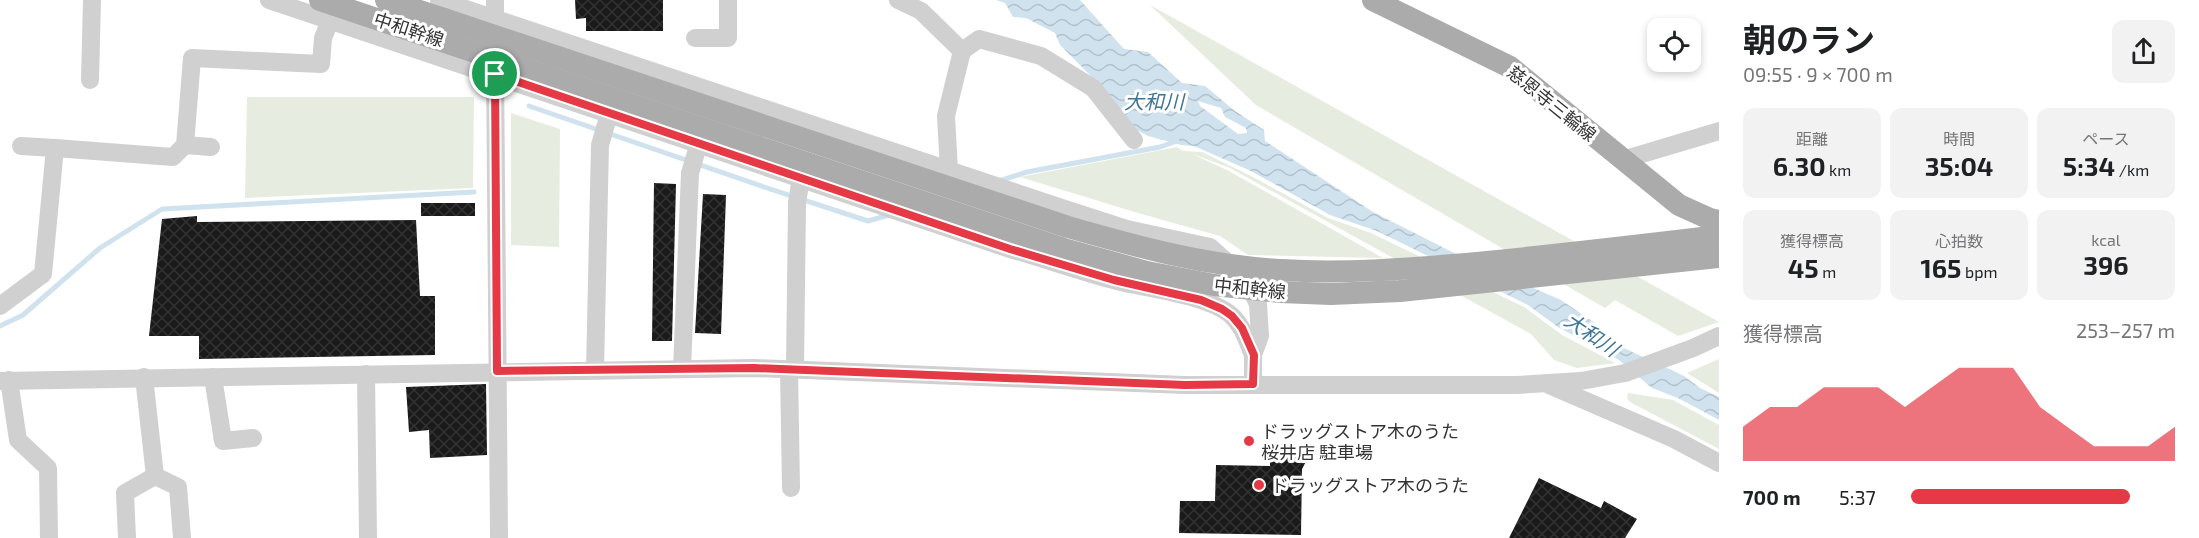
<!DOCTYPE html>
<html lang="ja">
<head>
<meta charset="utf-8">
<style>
  body { margin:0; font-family:"Exo 2","Noto Sans JP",sans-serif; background:#f2f2f2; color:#202124; height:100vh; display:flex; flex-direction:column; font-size:22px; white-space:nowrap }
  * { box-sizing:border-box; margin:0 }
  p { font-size:20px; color:#757577 }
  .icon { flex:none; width:33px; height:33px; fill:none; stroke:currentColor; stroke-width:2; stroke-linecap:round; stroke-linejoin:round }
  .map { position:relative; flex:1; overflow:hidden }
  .details { display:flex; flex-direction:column; background:#fff; width:480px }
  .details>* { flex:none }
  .controls { position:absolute; left:1647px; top:18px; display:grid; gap:12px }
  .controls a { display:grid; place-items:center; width:54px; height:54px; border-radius:12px; background:#fff; box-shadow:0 3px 9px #0003; font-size:30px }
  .pin { position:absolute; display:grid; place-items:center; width:51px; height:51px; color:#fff; margin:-26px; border:3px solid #fff; border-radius:50%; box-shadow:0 2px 6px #0007 }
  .round { display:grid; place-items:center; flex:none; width:63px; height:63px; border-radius:12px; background:#f2f2f2 }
  .summary { display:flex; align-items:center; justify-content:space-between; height:102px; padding:0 24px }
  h1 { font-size:33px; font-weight:700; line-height:45px }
  .metrics { display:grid; grid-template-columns:repeat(3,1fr); gap:9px; height:102px; padding:6px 24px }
  .metrics div { display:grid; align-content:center; border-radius:12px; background:#f2f2f2; text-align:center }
  .metrics b { font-size:26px; font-weight:700 }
  .metrics small { font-size:16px; font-weight:400 }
  .metrics p { font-size:16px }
  .chart { height:168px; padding:12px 24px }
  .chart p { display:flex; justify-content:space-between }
  .chart svg { width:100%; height:108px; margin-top:6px; fill:#e63946; opacity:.7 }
  ul { padding:0 24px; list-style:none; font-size:20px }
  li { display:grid; grid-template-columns:96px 72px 1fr; align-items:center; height:45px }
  li i { height:15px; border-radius:8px; background:#e63946 }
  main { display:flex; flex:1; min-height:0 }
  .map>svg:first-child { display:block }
</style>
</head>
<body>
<main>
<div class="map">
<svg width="1719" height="538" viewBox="0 0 1719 538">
  <defs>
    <pattern id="water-waves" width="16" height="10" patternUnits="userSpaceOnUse" patternTransform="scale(1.5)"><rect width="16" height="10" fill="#cfe2ee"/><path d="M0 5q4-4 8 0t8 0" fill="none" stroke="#b2c2cd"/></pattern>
    <pattern id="building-cross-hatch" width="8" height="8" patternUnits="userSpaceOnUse" patternTransform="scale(1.5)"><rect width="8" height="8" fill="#1a1a1a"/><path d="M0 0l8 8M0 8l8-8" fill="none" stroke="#333"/></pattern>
  </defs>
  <rect width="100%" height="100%" fill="#fff"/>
  <g fill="#e6ecdf">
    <polygon points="1150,5 1719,322 1678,336 1615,300 1605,308 1256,105"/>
    <polygon points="247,97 474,97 473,188 245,198"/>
    <polygon points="511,113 560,129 559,247 511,245"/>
    <polygon points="1177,147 1183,151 1202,152 1251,176 1328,218 1371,233 1524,307 1562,335 1615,363 1577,368 1554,360 1531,334 1230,168 1190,153 1229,171 1383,258 1248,255 1220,236 1138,213 1020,177"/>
    <polygon points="1719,359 1719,393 1687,373"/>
    <polygon points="1628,393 1673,400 1719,425 1719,449 1630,402 1627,398"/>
  </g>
  <path fill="url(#water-waves)" fill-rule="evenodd" d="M996 0H1080L1124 49 1148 52 1182 83 1205 86 1235 111 1264 130 1265 141 1373 212 1460 256 1561 300 1599 326 1611 342 1684 376 1700 388 1719 397V420L1678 398 1652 388 1619 360 1558 327 1528 305 1377 231 1330 215 1251 171 1194 146 1181 145 1148 136 1133 128 1089 74 1060 45 1055 33 1026 18 1013 17 1005 3ZM1198 101 1221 108 1225 117 1246 128 1247 133 1238 134 1200 106Z"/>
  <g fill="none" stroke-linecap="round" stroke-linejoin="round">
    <g stroke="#cfe2ee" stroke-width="5">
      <polyline points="529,106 764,187 868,221 889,215"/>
      <polyline points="999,181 1027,172 1160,147 1177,141"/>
      <polyline points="0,326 23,315 100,248 162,209 474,192"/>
    </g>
  </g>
  <g fill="url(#building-cross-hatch)">
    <polygon points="575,0 663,0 663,31 586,31 586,18 576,19"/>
    <polygon points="654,183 676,184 672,341 652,341"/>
    <polygon points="703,194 726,195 721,334 695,333"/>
    <rect x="421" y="203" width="54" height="13"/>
    <polygon points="197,216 197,222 416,220 420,296 435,296 435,355 199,359 199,336 149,336 162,219"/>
    <polygon points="486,384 487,455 430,458 429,430 409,432 406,387"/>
    <polygon points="1270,453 1310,454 1302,469 1301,535 1179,533 1180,501 1215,501 1216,465 1270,466"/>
    <polygon points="1539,478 1601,508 1604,501 1637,519 1625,538 1509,538"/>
  </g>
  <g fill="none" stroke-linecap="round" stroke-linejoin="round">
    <g stroke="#d0d0d0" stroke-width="18">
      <path d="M269 0 1010 249C1046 259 1081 272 1117 281 1148 289 1208 295 1231 315 1243 326 1247 341 1253 355"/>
      <polyline points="439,0 1062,208 1127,229 1210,247 1246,279 1258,304 1260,336 1253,355 1253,384"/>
      <polyline points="898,0 921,11 962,51 946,116 949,170"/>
      <polyline points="495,29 495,0"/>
      <polyline points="695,38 728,38 728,0"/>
      <polyline points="962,51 979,39 1041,56 1093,88 1134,140"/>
      <polyline points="495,63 499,538"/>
      <polyline points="90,80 92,0"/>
      <polyline points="185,145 211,147"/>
      <polyline points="21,146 55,148"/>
      <polyline points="1622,160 1719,131"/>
      <polyline points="0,306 43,274 55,148 173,157 185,145 192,58 321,64 323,38 330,21"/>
      <polyline points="682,369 690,173 699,143"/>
      <polyline points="789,369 791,488"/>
      <polyline points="795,369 797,203 801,178"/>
      <polyline points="595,370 600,145 609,114"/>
      <polyline points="366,374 368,538"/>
      <polyline points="144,377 155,476 178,487 182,538"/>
      <polyline points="213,377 223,441 253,438"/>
      <polyline points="9,380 18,440 48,468 49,538"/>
      <polyline points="0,381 754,368 1185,385 1517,385 1581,381 1625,373 1693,348 1719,336"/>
      <polyline points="1549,385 1674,439 1719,463"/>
      <polyline points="127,538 125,493 155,476"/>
    </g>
    <g stroke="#ababab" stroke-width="22">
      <polyline points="320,0 436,39"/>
      <polyline points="386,0 444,19"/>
      <polyline points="1373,0 1510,67 1679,205 1710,219 1719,221"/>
    </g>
    <g stroke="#ababab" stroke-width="22">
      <path d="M444 19 1068 227C1138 247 1207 266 1281 270 1343 274 1405 269 1466 264 1551 256 1635 246 1719 236"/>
      <polyline points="436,39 1064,249 1147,272 1214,285 1280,292 1331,294 1400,291 1719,257"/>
    </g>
  </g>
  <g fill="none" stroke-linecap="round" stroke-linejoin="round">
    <defs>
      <polygon id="route" points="495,74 1010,249 1114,280 1201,300 1222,309 1232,316 1242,328 1254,355 1253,384 1185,385 754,368 497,371"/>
    </defs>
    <use href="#route" stroke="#fff" stroke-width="12"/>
    <use href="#route" stroke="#e63946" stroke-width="8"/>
  </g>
  <g fill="#e63946" stroke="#fff" stroke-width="2">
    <circle cx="1249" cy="441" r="6"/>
    <circle cx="1259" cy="485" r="6"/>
  </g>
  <g text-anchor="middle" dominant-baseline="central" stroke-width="6" stroke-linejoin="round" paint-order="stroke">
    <g font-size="18" fill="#333" stroke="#fff">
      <text transform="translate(409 29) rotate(18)">中和幹線</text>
      <text transform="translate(1552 103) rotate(39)">慈恩寺三輪線</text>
      <text transform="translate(1250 288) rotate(6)">中和幹線</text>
    </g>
    <g font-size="18" fill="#333" stroke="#fff" text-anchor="start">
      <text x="1261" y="431">ドラッグストア木のうた<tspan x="1261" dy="21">桜井店 駐車場</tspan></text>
      <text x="1271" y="485">ドラッグストア木のうた</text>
    </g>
    <g font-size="20" font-style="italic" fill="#3f7597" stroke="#fff">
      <text x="1154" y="101">大和川</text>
      <text transform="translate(1592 334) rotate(34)">大和川</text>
    </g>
  </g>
</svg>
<div class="controls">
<a><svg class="icon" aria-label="locate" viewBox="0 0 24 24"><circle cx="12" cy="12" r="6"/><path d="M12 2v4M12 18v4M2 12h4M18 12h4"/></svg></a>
</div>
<div class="pin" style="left:495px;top:74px;background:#1e9e55"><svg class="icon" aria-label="arrive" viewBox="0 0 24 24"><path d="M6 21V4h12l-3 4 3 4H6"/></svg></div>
</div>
<section class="details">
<div class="summary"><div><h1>朝のラン</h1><p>09:55 · 9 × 700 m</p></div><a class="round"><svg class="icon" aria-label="share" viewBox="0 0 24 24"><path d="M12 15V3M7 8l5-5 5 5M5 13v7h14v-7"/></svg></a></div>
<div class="metrics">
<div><p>距離</p><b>6.30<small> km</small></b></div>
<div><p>時間</p><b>35:04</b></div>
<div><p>ペース</p><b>5:34<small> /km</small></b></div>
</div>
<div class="metrics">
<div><p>獲得標高</p><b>45<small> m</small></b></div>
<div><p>心拍数</p><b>165<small> bpm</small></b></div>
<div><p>kcal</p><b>396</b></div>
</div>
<div class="chart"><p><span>獲得標高</span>253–257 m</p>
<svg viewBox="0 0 160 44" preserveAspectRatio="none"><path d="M0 44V30L10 22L20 22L30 14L40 14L50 14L60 22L70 14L80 6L90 6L100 6L110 22L120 30L130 38L140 38L150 38L160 30V44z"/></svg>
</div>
<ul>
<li><b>700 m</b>5:37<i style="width:83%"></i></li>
</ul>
</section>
</main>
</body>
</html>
